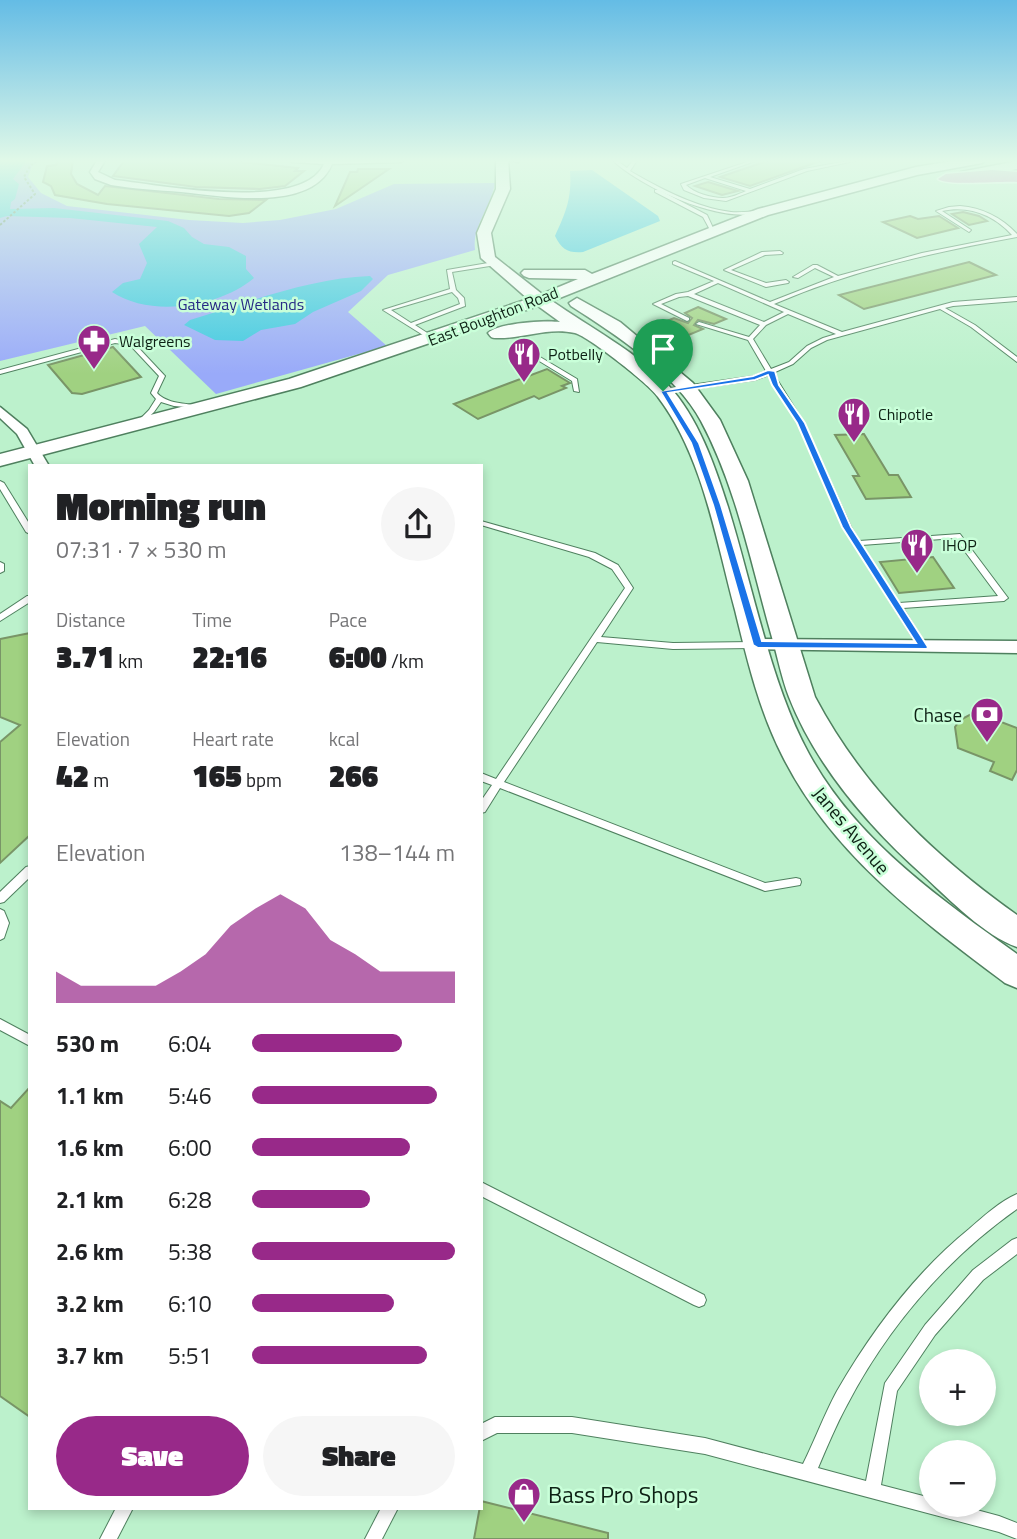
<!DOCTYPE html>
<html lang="en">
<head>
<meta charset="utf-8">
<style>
  body { margin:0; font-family:"Titillium Web",sans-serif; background:#f6f6f6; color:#202124; height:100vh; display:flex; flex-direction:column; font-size:26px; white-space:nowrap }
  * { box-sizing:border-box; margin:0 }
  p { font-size:23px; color:#757577 }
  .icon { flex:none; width:38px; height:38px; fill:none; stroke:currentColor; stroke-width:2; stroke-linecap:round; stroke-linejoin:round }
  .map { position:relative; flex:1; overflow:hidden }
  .details { position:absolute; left:28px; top:464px; width:455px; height:1046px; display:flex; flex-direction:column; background:#fff; border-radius:0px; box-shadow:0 4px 10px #0003 }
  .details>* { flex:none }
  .fabs { position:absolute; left:919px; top:1349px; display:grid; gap:14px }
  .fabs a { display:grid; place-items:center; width:77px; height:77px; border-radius:50%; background:#fff; box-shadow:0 4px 10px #0003; font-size:35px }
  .pin { position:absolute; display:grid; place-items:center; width:60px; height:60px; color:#fff; margin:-72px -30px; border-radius:50% 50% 50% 0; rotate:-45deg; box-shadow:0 0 7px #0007 }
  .pin .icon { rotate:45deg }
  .round { display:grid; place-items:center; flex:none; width:74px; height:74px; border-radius:37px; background:#f6f6f6 }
  .summary { display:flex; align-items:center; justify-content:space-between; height:119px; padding:0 28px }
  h1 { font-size:38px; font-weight:800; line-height:52px }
  .metrics { display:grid; grid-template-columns:repeat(3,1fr); gap:10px; height:119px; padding:7px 28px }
  .metrics div { display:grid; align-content:center }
  .metrics b { font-size:30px; font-weight:800 }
  .metrics small { font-size:19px; font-weight:400 }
  .metrics p { font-size:19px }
  .chart { height:196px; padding:14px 28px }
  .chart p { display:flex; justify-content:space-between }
  .chart svg { width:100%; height:126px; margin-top:7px; fill:#982989; opacity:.7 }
  .button { display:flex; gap:14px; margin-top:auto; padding:14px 28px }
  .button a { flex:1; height:80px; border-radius:42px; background:#982989; color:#fff; font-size:28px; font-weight:800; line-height:80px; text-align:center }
  .button a+a { background:#f6f6f6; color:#202124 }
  ul { padding:0 28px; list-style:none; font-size:23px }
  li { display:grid; grid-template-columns:112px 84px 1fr; align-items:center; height:52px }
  li i { height:18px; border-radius:9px; background:#982989 }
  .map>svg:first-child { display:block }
</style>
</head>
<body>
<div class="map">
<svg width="1017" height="1539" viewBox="0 0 1017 1539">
  <rect width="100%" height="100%" fill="#bcf1cc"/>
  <path fill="#99aaf9" d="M0 159H41L32 166 28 177 41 193 67 206 189 220 243 223 280 220 336 209 394 184 495 183C491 207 472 226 475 250L388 275 348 312 387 346 216 394 145 326 0 361Z"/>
  <g fill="#3ec7e1">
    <path d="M0 159H28L13 179 19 184 15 199 11 202 10 209 54 208 168 221 184 228 192 237 204 244 229 247 246 256V269L254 278C220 307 151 318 112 292L123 283 140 279 147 263 139 244 157 227 70 218 7 216 0 218Z"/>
    <path d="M592 170 658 216 660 221 583 252C568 253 562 250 555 236 566 212 572 198 570 171Z"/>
    <path d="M370 276 373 279 361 291 313 312 295 324 261 330 243 341 215 340 184 325 190 320C247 303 309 278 370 276Z"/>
  </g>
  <g fill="#a0d181" stroke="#799567" stroke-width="2">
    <polygon points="57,159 73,159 71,174 77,184 98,195 105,186 219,199 266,200 249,213 229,216 107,204 55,195 51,186 43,182 47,166 56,165"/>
    <polygon points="137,159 243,160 241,162 298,168 295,171 304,171 285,186 260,189 196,187 113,176 124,161"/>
    <polygon points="773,159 823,160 750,186 720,177"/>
    <polygon points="358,169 389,169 335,206 350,172 357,172"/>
    <polygon points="708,182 738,191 722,195 695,186"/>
    <polygon points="963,212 979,216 987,221 969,225 952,214"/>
    <polygon points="910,216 918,219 939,216 958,228 917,238 883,222"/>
    <polygon points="969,262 996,275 864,309 839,295"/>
    <polygon points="698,307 726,319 714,324 698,320 694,325 703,329 679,339 652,327 674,318 688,323 692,318 685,313"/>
    <polygon points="113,347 141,377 82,394 72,393 48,365"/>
    <polygon points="547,369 570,383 562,386 566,388 539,399 534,396 478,419 454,404"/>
    <polygon points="864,434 889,475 898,475 911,497 866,499 853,476 859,476 835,435"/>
    <polygon points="933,557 954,588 899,593 880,562"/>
    <polygon points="30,633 30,835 0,863 0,742 20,725 0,717 0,639"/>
    <polygon points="975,712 1017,728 1017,770 1012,780 990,771 994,762 958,748 955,727 960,720"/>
    <polygon points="30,1087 30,1417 0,1396 0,1101 11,1108"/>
    <polygon points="481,1501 608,1533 608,1539 474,1539"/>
  </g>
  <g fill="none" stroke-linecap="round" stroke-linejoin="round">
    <defs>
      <g id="lane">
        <path d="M611 159H615L627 168 634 159H638L630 171C659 188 697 208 731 212 740 213 750 211 759 211L761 212C722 225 640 187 611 159Z"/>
        <path d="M756 159H761L710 177 750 189 804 169 858 159H864L807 171 726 201 704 198 684 190 681 184ZM705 178 746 191C739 194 731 198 723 198 711 198 694 193 686 185Z"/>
        <polygon points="655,190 659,190 707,215 713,228 711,234 707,233 709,228 703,217 655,192"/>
        <path d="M960 206C983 208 1001 217 1017 234V237C931 253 856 269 774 304L842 332 953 302 1017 297V301L953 306 945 308 975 325 1017 357V362L971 327 940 309 827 340 811 348 793 364 773 373 804 423 851 527 859 541 960 534 1008 598 1004 601 903 608 927 647 923 650 920 649 843 527 798 423 769 375 755 380 663 393 660 391 663 389 754 376 766 371 748 340 696 324 699 322 749 337 760 325 688 296 679 297 661 304 689 318V320L687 321 653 304 676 294 688 292 714 281 673 264V262L675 261 770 302 834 277 815 268 798 278 793 277 813 265H817L838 276 922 253 1012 235C994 215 969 205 942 211L971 230 969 232 936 211 949 207ZM718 283 784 312 764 322 694 294ZM788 314 836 334 823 338 807 346 789 362 771 369 753 339 766 325ZM955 538 998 596 899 603 862 545Z"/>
        <polygon points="780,251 783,253 782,254 765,255 731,270 766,283 786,280 789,282 788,283 766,287 724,270 762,252"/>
        <path d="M494 262 497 264 496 265 452 272 456 290 464 298 465 306 415 325 435 338V340H431L383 310 450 289 447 270ZM452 292 458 298 460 304 411 323 391 310Z"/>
        <path d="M115 339 134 343 164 375 165 376 157 393C167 404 185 403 199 406V408L174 406 161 402 154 412 140 425H136V423L149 410 156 399 151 393 159 376 130 345 115 343 0 374V370Z"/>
        <polygon points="531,354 535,354 577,379 579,392 574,391 572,381 531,356"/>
        <polygon points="0,481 4,483 30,525 30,534 26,532 0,489"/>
        <polygon points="481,521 595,553 618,565 633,588 601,637 673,643 754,642 758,645 754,648 673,649 597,642 504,782 765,883 796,878 800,879 801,882 800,885 765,891 500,788 485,812 481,813 481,801 492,785 481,781 481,773 496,779 625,588 612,569 589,557 481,525"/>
        <polygon points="0,562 4,564 4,571 0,573"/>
        <polygon points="27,596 30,596 30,602 0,621 0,614"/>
        <polygon points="30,866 30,877 4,902 0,903 0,892 26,867"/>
        <polygon points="0,909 4,911 9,923 4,938 0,940"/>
        <polygon points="0,1019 30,1035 30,1046 0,1030"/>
        <polygon points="481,1182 704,1295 706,1300 704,1305 699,1307 694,1305 481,1196"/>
        <path d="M1017 1194V1209C946 1259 887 1328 847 1405 836 1425 827 1447 818 1468L866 1481 885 1383 925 1325 973 1270 1012 1240 1017 1238V1254L983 1280 935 1335 897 1391 881 1485 931 1498V1505H958L999 1516 1017 1523V1539L999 1532 705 1454 572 1433H497L481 1441V1424L495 1417H572L705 1438 803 1464C815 1440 824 1415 837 1391 871 1332 916 1272 969 1229 984 1216 999 1202 1017 1194Z"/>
        <polygon points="116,1508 133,1508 117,1539 100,1539"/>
        <polygon points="381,1508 398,1508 382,1539 365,1539"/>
      </g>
      <g id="street">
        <path d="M98 159H106L98 172 115 180C160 185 303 213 324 164L292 162 288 159H405L401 162 332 164C312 213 223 196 181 192 158 190 134 189 111 185L95 179 90 172Z"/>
        <polygon points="504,159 522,159 518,162"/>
        <polygon points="0,407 27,429 49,466 35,466 17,434 0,418"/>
        <polygon points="758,639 1017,641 1017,653 752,649 749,645 752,641"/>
      </g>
      <g id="secondary">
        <path d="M496 159H508L510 189 491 233 495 257 542 294 578 279 529 278 524 276 521 273 524 270H585L592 274 758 209 916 167 964 159H988L982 163 917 175 768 215 552 301C589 327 637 352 668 385 698 417 715 466 728 507 752 584 771 685 809 754 856 840 939 898 1017 954V988L1005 983C920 919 831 854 782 755 759 710 747 659 735 610 716 540 703 456 658 397 649 384 589 337 575 333 547 327 523 339 496 338 491 338 491 337 488 333 498 323 545 320 560 322L538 306 301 387 0 466V454L289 379 528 299 481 258 477 233 496 189Z"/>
        <polygon points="1017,161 1017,169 961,180 955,176 961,172"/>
        <path d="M577 298 620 322 693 383 720 420 748 481 815 697C863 788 934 856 1017 915V947C985 936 950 900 925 877 870 828 816 766 789 697 782 679 778 659 773 641 752 568 737 488 701 421 676 374 615 334 571 306L569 303Z"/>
      </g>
      <path id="highway" d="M992 170 1017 172V182C1001 181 945 186 938 179L946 174Z"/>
    </defs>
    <use href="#lane" stroke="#4f805f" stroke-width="2"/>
    <use href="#street" stroke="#4f805f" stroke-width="3"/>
    <use href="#secondary" stroke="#4f805f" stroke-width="3"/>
    <use href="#highway" stroke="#fff" stroke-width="3"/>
    <polyline stroke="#5f826a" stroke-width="2" stroke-dasharray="2.5 2" stroke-linecap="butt" points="0,225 35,194 24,177 30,166 39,159"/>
    <use href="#lane" fill="#fff" fill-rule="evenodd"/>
    <use href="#street" fill="#fff" fill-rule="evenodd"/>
    <use href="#secondary" fill="#fff" fill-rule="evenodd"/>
    <use href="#highway" fill="#d480c5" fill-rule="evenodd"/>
  </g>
  <linearGradient id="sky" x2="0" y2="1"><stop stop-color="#64bce5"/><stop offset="0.43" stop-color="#e1f9e8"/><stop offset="1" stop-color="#e1f9e8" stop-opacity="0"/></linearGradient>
  <rect width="1017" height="374" fill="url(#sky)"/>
  <path fill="#1a73e8" stroke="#fff" stroke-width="2" fill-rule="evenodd" d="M768 370 775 371 779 385 805 423 851 527 928 647 927 649 758 648 753 645 713 505 691 443 660 391 753 376ZM768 375 772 385 797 423 842 527 916 643 762 641 721 505 699 443 668 393 755 380Z"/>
  <defs>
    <symbol id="pharmacy-pin" viewBox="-11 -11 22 30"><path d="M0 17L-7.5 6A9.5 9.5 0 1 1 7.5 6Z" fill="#982989" stroke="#c9ffd9"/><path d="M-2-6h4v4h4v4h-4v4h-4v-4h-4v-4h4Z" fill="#fff"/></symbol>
    <symbol id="restaurant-pin" viewBox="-11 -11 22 30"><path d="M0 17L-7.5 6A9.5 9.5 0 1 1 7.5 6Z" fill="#982989" stroke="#c9ffd9"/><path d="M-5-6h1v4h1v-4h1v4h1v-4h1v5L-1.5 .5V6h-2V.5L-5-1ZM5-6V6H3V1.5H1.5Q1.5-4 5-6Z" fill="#fff"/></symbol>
    <symbol id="bank-pin" viewBox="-11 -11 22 30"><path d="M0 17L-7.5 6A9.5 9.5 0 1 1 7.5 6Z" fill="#982989" stroke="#c9ffd9"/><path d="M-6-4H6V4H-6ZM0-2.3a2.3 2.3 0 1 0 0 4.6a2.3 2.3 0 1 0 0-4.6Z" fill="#fff"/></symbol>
    <symbol id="shop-pin" viewBox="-11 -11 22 30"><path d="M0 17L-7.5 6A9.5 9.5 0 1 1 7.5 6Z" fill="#982989" stroke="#c9ffd9"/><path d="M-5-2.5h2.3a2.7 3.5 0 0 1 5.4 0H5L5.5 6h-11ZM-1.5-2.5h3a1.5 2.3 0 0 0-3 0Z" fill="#fff"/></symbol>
  </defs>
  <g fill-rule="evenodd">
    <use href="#pharmacy-pin" x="75" y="322" width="38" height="52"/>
    <use href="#restaurant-pin" x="505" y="335" width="38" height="52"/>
    <use href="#restaurant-pin" x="835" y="395" width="38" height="52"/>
    <use href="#restaurant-pin" x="898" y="526" width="38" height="52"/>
    <use href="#bank-pin" x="968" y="695" width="38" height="52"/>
    <use href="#shop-pin" x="505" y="1475" width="38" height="52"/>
  </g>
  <g text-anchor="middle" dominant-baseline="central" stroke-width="5" stroke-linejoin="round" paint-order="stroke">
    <g font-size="16" fill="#272a85" stroke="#c9ffd9">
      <text x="241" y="304">Gateway Wetlands</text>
    </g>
    <g font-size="16" fill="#0d2114" stroke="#c9ffd9">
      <text transform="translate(493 316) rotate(-21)">East Boughton Road</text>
    </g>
    <g font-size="16" fill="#0d2114" stroke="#c9ffd9" text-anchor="start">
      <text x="119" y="341">Walgreens</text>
      <text x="548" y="354">Potbelly</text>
      <text x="878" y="414">Chipotle</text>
      <text x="942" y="545">IHOP</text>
    </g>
    <g font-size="19" fill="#0d2114" stroke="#c9ffd9" text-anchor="end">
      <text x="962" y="714">Chase</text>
    </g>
    <g font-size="19" fill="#0d2114" stroke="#c9ffd9">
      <text transform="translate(852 830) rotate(50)">Janes Avenue</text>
    </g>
    <g font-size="23" fill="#0d2114" stroke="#c9ffd9" text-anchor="start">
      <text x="548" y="1494">Bass Pro Shops</text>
    </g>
  </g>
</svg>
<div class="fabs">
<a>+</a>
<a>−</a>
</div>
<div class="pin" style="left:663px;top:391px;background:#1e9e55"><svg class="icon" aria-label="arrive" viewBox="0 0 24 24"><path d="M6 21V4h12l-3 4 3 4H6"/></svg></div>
<section class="details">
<div class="summary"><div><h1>Morning run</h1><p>07:31 · 7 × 530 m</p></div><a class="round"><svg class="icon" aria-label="share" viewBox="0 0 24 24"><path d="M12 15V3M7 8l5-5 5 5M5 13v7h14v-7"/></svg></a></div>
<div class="metrics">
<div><p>Distance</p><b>3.71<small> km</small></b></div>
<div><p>Time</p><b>22:16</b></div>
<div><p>Pace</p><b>6:00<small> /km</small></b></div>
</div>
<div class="metrics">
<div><p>Elevation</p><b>42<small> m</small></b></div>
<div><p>Heart rate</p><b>165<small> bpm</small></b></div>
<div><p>kcal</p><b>266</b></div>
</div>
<div class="chart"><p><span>Elevation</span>138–144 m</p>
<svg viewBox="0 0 160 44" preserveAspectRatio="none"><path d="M0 44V33L10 38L20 38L30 38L40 38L50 33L60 27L70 17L80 11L90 6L100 11L110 22L120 27L130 33L140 33L150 33L160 33V44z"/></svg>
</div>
<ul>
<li><b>530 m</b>6:04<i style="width:74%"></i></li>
<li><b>1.1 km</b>5:46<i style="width:91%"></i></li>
<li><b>1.6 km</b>6:00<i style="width:78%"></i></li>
<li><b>2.1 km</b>6:28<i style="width:58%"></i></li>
<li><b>2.6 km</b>5:38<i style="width:100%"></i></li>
<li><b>3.2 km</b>6:10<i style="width:70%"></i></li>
<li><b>3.7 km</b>5:51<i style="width:86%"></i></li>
</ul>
<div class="button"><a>Save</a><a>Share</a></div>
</section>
</div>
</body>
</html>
